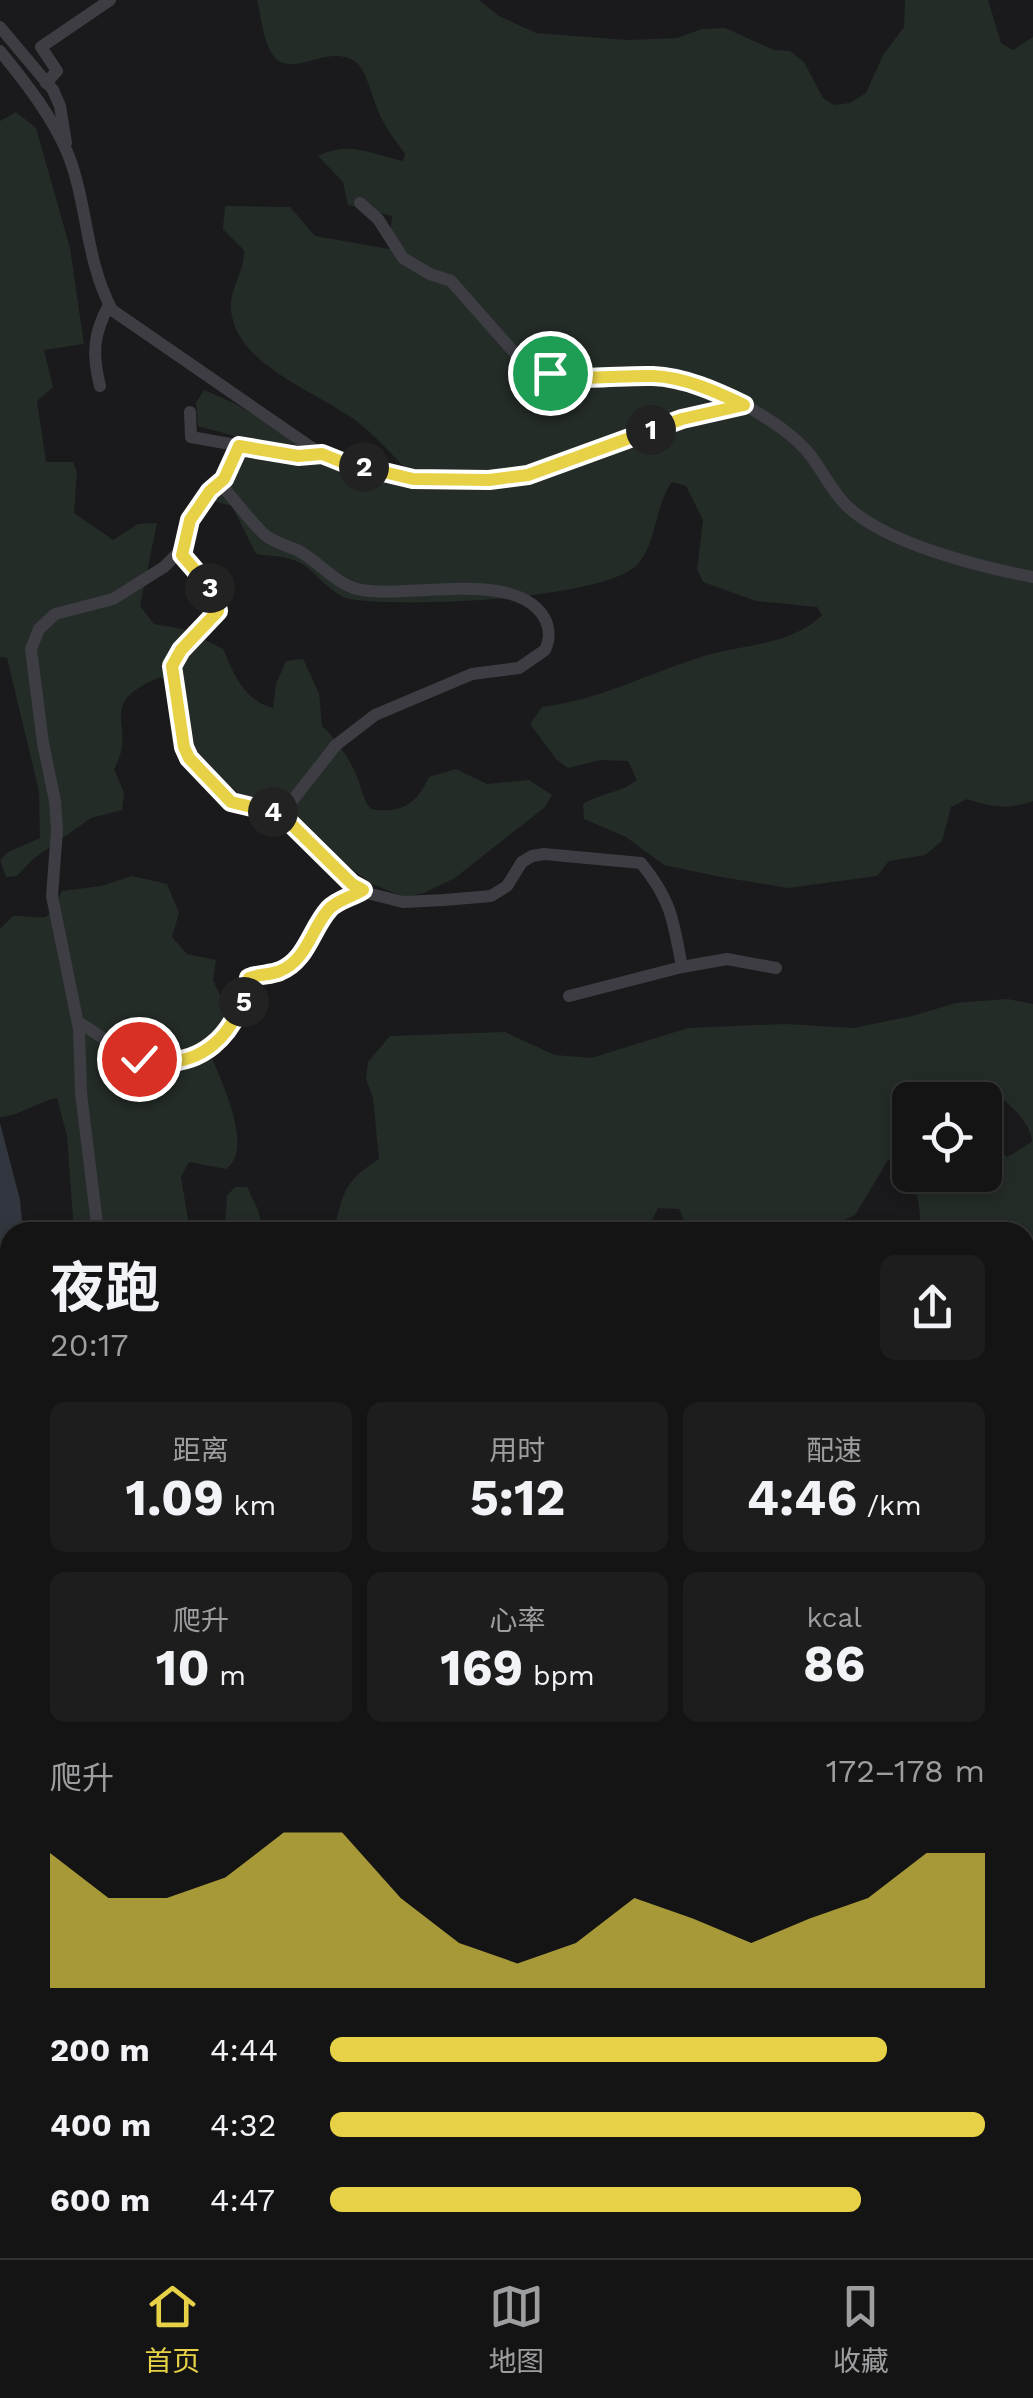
<!DOCTYPE html>
<html lang="zh">
<head>
<meta charset="utf-8">
<style>
  body { margin:0; font-family:"Work Sans","Noto Sans SC",sans-serif; background:#1d1d1e; color:#f1f3f6; height:100vh; display:flex; flex-direction:column; font-size:38px; white-space:nowrap }
  * { box-sizing:border-box; margin:0 }
  p { font-size:32px; color:#9d9ea0 }
  .icon { flex:none; width:55px; height:55px; fill:none; stroke:currentColor; stroke-width:2; stroke-linecap:round; stroke-linejoin:round }
  .map { position:relative; flex:1; overflow:hidden }
  .sheet { position:absolute; left:0px; top:1222px; width:1035px; height:1038px; display:flex; flex-direction:column; background:#141415; border-radius:30px 30px 0 0; box-shadow:0 5px 15px #0003,0 0 0 2px #333334 }
  .sheet>* { flex:none }
  .fabs { position:absolute; left:892px; top:1082px; display:grid; gap:20px }
  .fabs a { display:grid; place-items:center; width:110px; height:110px; border-radius:15px; background:#141415; box-shadow:0 5px 15px #0003,0 0 0 2px #333334; font-size:50px }
  .pin { position:absolute; display:grid; place-items:center; width:85px; height:85px; color:#fff; margin:-42px; border:5px solid #fff; border-radius:50%; box-shadow:0 2px 10px #0007 }
  .km { position:absolute; width:50px; height:50px; margin:-25px; border-radius:50%; background:#222; color:#fff; font-size:28px; line-height:50px; text-align:center }
  .round { display:grid; place-items:center; flex:none; width:105px; height:105px; border-radius:15px; background:#1d1d1e }
  .headline { display:flex; align-items:center; justify-content:space-between; height:170px; padding:0 50px }
  h1 { font-size:55px; font-weight:700; line-height:75px }
  .metrics { display:grid; grid-template-columns:repeat(3,1fr); gap:15px; height:170px; padding:10px 50px }
  .metrics div { display:grid; align-content:center; border-radius:15px; background:#1d1d1e; text-align:center }
  .metrics b { font-size:50px; font-weight:700 }
  .metrics small { font-size:28px; font-weight:400 }
  .metrics p { font-size:28px }
  .chart { height:280px; padding:20px 50px }
  .chart p { display:flex; justify-content:space-between }
  .chart svg { width:100%; height:180px; margin-top:10px; fill:#e7d247; opacity:.7 }
  ul { padding:0 50px; list-style:none; font-size:32px }
  li { display:grid; grid-template-columns:160px 120px 1fr; align-items:center; height:75px }
  li i { height:25px; border-radius:12px; background:#e7d247 }
  .tabs { display:flex; justify-content:space-around; align-items:center; height:140px; border-top:2px solid #333334; background:#141415; font-size:28px; color:#9d9ea0 }
  .tabs a { display:grid; justify-items:center; gap:5px }
  .tabs .selected { color:#e7d247 }
  .map>svg:first-child { display:block }
</style>
</head>
<body>
<div class="map">
<svg width="1033" height="2258" viewBox="0 0 1033 2258">
  <rect width="100%" height="100%" fill="#1a1a1c"/>
  <g fill="#242c27" fill-rule="evenodd">
    <path d="M257 0H479L499 16 536 33 628 40 677 38 702 29 725 28 774 50 790 51 804 62 823 98 834 105 850 103 866 93 883 55 904 27 905 0H988L1001 43 1013 50 1033 37V801C1008 810 991 807 967 799L951 807 942 841 925 855 889 861 877 876 788 888 721 877 664 865 626 837 584 819 583 804C601 793 621 793 637 780L628 761 601 760 568 768 556 759 530 724 542 707C603 699 641 676 698 658 740 644 789 647 822 615L817 607 756 601 703 582 697 569 703 520 686 486 672 482C653 509 658 542 637 565 602 600 400 608 350 599 329 595 314 567 294 560 283 556 268 556 256 554L232 506 214 501 235 473 238 437 198 426 196 403 204 390 236 404 327 461 411 474C393 456 375 435 355 420 316 391 236 365 231 310 229 289 245 271 244 250L223 229 225 206 290 207 315 236 389 249 392 216 348 205 343 182 318 156C348 140 372 154 403 161L405 154C398 143 389 133 383 121 374 106 368 74 358 64 328 37 285 90 268 46 262 32 261 15 257 0Z"/>
    <path d="M16 112 36 128 70 248 84 344 44 350 53 387 37 401 46 462H73L77 472 74 513 113 540 138 524 157 523 140 606 154 624 183 629 223 649C234 675 244 700 273 708L276 684 286 661 303 659 319 693 322 726C336 739 347 755 355 772 362 786 361 797 371 809 402 814 416 804 429 777L456 769 487 784 529 780 552 795 545 807 455 878 424 893 404 897 372 884 350 868 280 802 243 797 218 776 191 746 183 698 161 677C91 705 140 724 114 769L124 793 122 810 91 818 33 859 17 876 6 877 0 860 8 852 40 838 39 791 7 658 0 657V121Z"/>
    <path d="M132 876 167 884 179 913 172 937 187 954 216 960 213 980 226 1008 239 1005 206 1044C216 1070 257 1148 226 1169L189 1162 181 1177 188 1220 198 1227 225 1226 227 1196 235 1187H247L258 1210 263 1232H74L67 1136 57 1098C37 1102 17 1117 0 1117V929L13 916C50 916 44 927 62 891L101 886Z"/>
    <path d="M1007 999 1033 1004V1264L1025 1262V1232H919C923 1208 915 1174 895 1159L888 1160 855 1215 834 1225 807 1232H690L679 1209 658 1208 650 1224V1232H334C342 1194 344 1181 379 1159L373 1098 366 1079 368 1062 390 1036 505 1032 555 1055 591 1058 688 1028 785 1024 853 1028 912 1016 956 1003ZM986 1084C1002 1099 1031 1119 1032 1142L1007 1157 985 1139V1175H910V1100H963L969 1090Z"/>
    <polygon points="1025,1431 1033,1440 1033,1947 1025,1942 1025,1548 1030,1544 1031,1530 1025,1518"/>
    <polygon points="10,2213 10,2250 111,2250 110,2258 0,2258 0,2217"/>
    <polygon points="356,2250 580,2250 585,2258 360,2258"/>
  </g>
  <g fill="#31363f">
    <polygon points="0,1123 20,1200 23,1231 10,1232 10,1252 0,1263"/>
    <polygon points="0,1330 10,1336 10,2003 0,1985"/>
    <polygon points="151,2250 356,2250 360,2258 156,2258"/>
  </g>
  <g fill="none" stroke-linecap="round" stroke-linejoin="round">
    <g stroke="#3d3d43" stroke-width="12">
      <polyline points="0,27 53,90 60,106 66,143"/>
      <path d="M0 51C26 83 52 116 68 154 88 205 85 259 112 310L315 450C378 479 456 490 525 475 552 469 579 456 605 447 651 430 696 416 745 405 768 419 794 434 811 456 823 472 833 493 847 506 887 544 980 567 1033 577"/>
      <polyline points="46,83 57,71 41,47 110,0"/>
      <polyline points="360,203 378,219 403,258 430,274 451,281 519,358 550,373 579,380 657,376 716,391 745,405"/>
      <path d="M100 386C92 355 93 334 109 305"/>
      <polyline points="190,412 191,437 298,456 320,454"/>
      <path d="M239 446 224 479 210 491 189 521 182 555 214 593 218 611 181 650 172 666 184 747 189 757 231 802 281 815 352 884 371 894 403 902 444 900 491 896 507 886 522 862 532 856 544 854 641 863C672 901 673 920 682 967"/>
      <path d="M219 483C233 497 252 524 265 535 275 543 288 546 299 551 319 562 335 583 357 589 405 601 520 566 546 621 550 631 550 639 545 650L519 668 472 674 375 715 336 745 281 815"/>
      <polyline points="569,996 682,967 727,959 776,968"/>
      <path d="M78 1022C97 1033 117 1050 139 1058 178 1075 217 1048 239 1015 245 1005 247 990 249 978 259 974 271 975 280 971 308 960 311 929 329 909 337 900 352 897 363 890"/>
      <polyline points="98,1232 81,1093 79,1029 52,896 57,830 55,801 43,743 31,649 39,629 55,614 113,599 164,567 182,549"/>
      <polyline points="1025,2224 1033,2223"/>
      <polyline points="821,2250 834,2258"/>
      <polyline points="564,2258 576,2250"/>
      <polyline points="948,2258 952,2250"/>
    </g>
  </g>
  <g fill="none" stroke-linecap="round" stroke-linejoin="round">
    <defs>
      <path id="route" d="M139 1059C201 1073 237 1035 249 978 259 974 271 975 280 971 307 960 311 929 329 909 337 900 352 897 363 890L352 884 281 814 231 802 189 758 184 747 172 666 181 650 218 611 214 592 182 555 190 520 210 491 224 479 239 446 298 456 322 454 342 462 413 479 489 480 528 475 682 419 744 405C717 392 684 377 653 376 616 375 587 382 550 373"/>
    </defs>
    <use href="#route" stroke="#fff" stroke-width="20"/>
    <use href="#route" stroke="#e7d247" stroke-width="12"/>
  </g>
</svg>
<div class="fabs">
<a><svg class="icon" aria-label="locate" viewBox="0 0 24 24"><circle cx="12" cy="12" r="6"/><path d="M12 2v4M12 18v4M2 12h4M18 12h4"/></svg></a>
</div>
<div class="pin" style="left:550px;top:373px;background:#1e9e55"><svg class="icon" aria-label="arrive" viewBox="0 0 24 24"><path d="M6 21V4h12l-3 4 3 4H6"/></svg></div>
<div class="pin" style="left:139px;top:1059px;background:#d93025"><svg class="icon" aria-label="check" viewBox="0 0 24 24"><path d="M5 12l5 5 9-10"/></svg></div>
<b class="km" style="left:651px;top:430px">1</b>
<b class="km" style="left:364px;top:467px">2</b>
<b class="km" style="left:210px;top:588px">3</b>
<b class="km" style="left:273px;top:812px">4</b>
<b class="km" style="left:244px;top:1002px">5</b>
<section class="sheet">
<div class="headline"><div><h1>夜跑</h1><p>20:17</p></div><a class="round"><svg class="icon" aria-label="share" viewBox="0 0 24 24"><path d="M12 15V3M7 8l5-5 5 5M5 13v7h14v-7"/></svg></a></div>
<div class="metrics">
<div><p>距离</p><b>1.09<small> km</small></b></div>
<div><p>用时</p><b>5:12</b></div>
<div><p>配速</p><b>4:46<small> /km</small></b></div>
</div>
<div class="metrics">
<div><p>爬升</p><b>10<small> m</small></b></div>
<div><p>心率</p><b>169<small> bpm</small></b></div>
<div><p>kcal</p><b>86</b></div>
</div>
<div class="chart"><p><span>爬升</span>172–178 m</p>
<svg viewBox="0 0 160 44" preserveAspectRatio="none"><path d="M0 44V11L10 22L20 22L30 17L40 6L50 6L60 22L70 33L80 38L90 33L100 22L110 27L120 33L130 27L140 22L150 11L160 11V44z"/></svg>
</div>
<ul>
<li><b>200 m</b>4:44<i style="width:85%"></i></li>
<li><b>400 m</b>4:32<i style="width:100%"></i></li>
<li><b>600 m</b>4:47<i style="width:81%"></i></li>
</ul>
</section>
</div>
<nav class="tabs">
<a class="selected"><svg class="icon" aria-label="home" viewBox="0 0 24 24"><path d="M3 11l9-7 9 7M6 9v11h12V9"/></svg>首页</a>
<a><svg class="icon" aria-label="map" viewBox="0 0 24 24"><path d="M3 6l6-2 6 2 6-2v14l-6 2-6-2-6 2zM9 4v14M15 6v14"/></svg>地图</a>
<a><svg class="icon" aria-label="saved" viewBox="0 0 24 24"><path d="M7 4h10v16l-5-4-5 4z"/></svg>收藏</a>
</nav>
</body>
</html>
